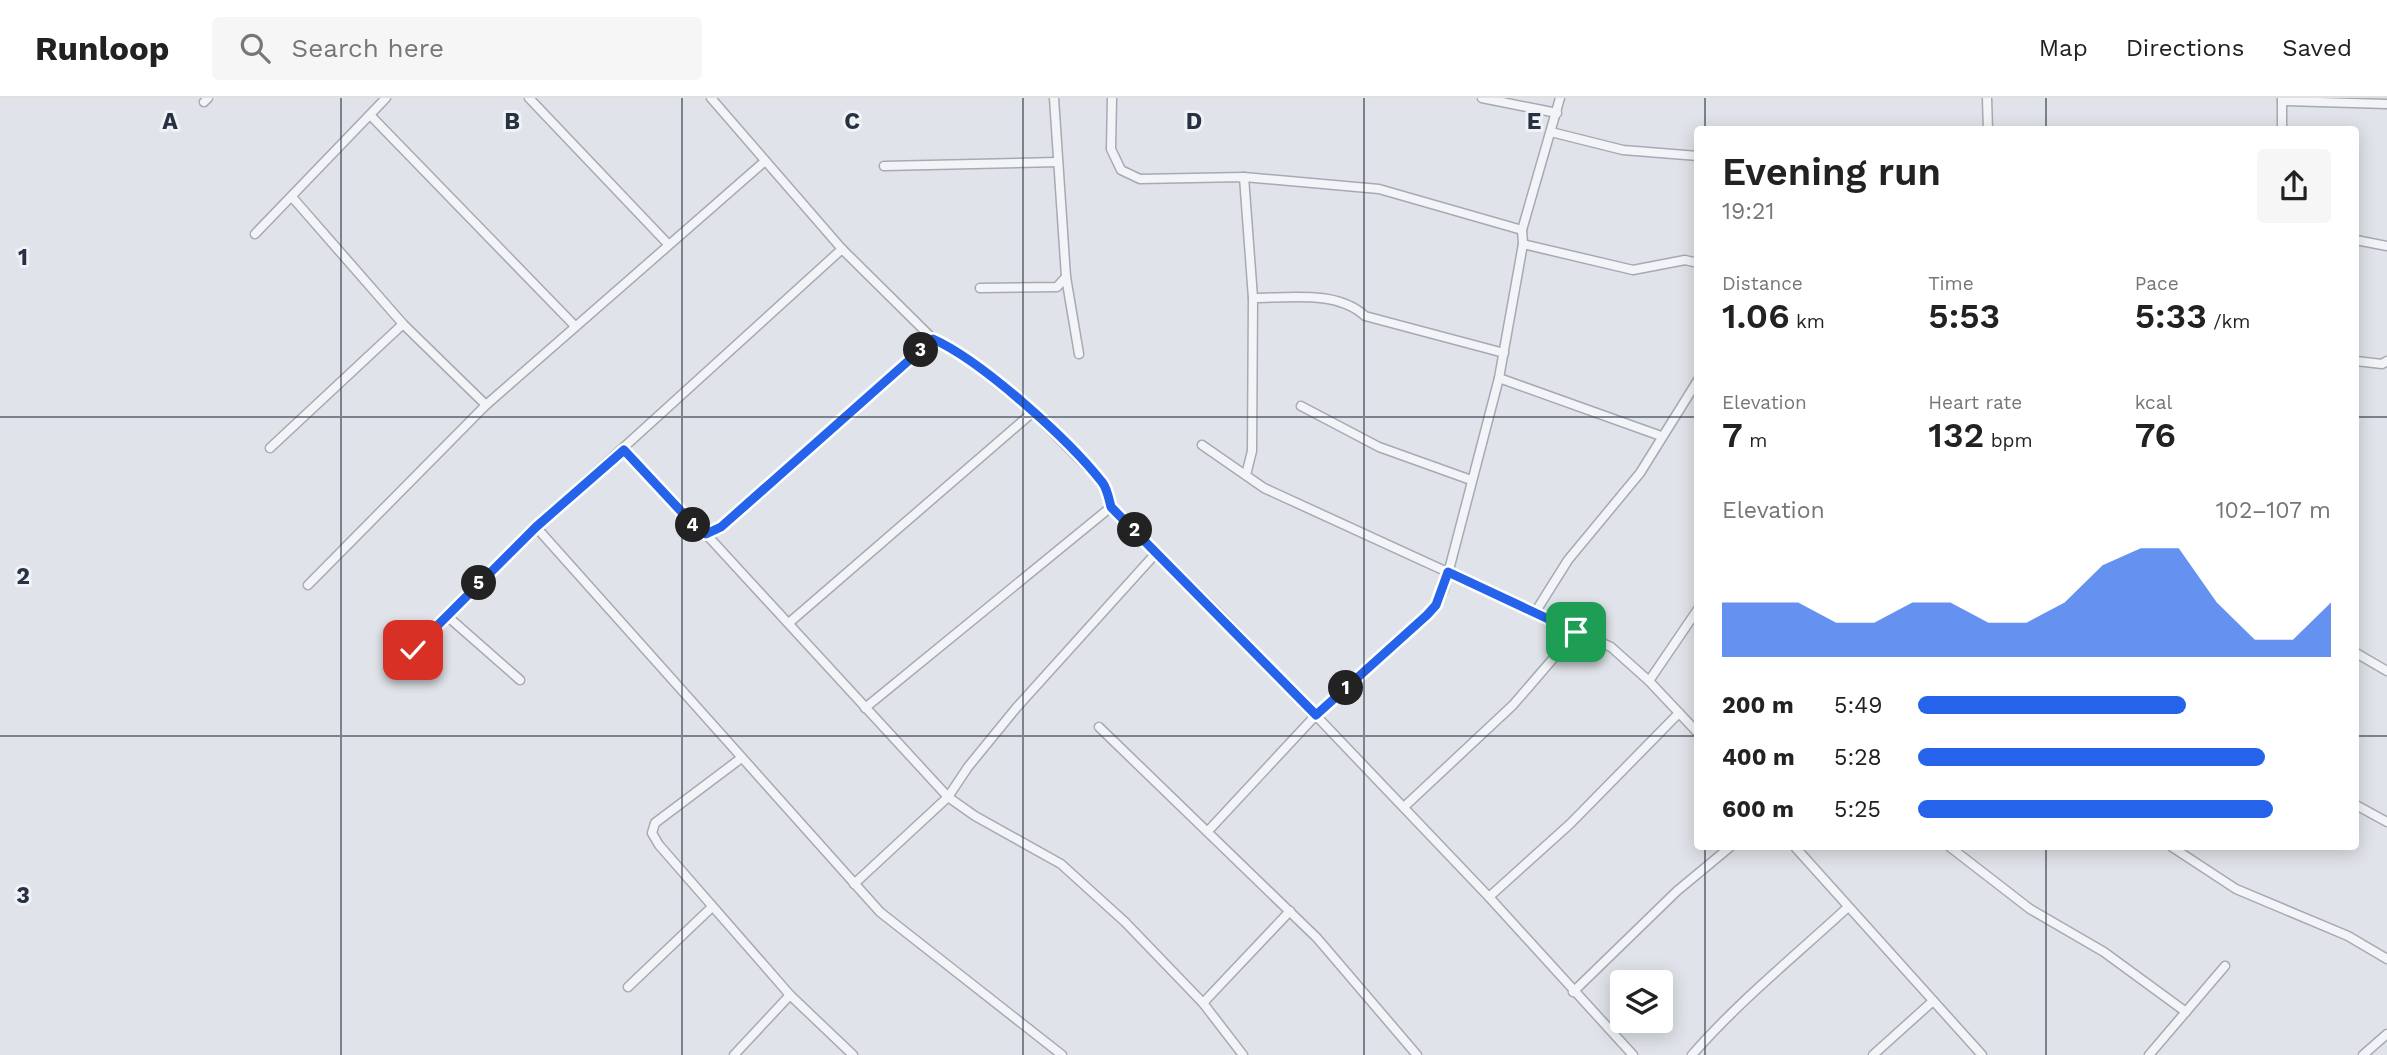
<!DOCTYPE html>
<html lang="en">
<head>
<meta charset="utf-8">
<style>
  body { margin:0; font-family:"Work Sans",sans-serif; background:#f6f6f6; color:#222; height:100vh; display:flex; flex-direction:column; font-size:26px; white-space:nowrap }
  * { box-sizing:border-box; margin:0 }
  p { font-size:23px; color:#767676 }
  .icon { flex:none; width:38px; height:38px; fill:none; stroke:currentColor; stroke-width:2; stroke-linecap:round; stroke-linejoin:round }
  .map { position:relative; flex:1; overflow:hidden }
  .drawer { position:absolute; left:1694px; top:28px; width:665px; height:724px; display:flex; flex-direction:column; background:#fff; border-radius:7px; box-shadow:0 4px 18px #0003 }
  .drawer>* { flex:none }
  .controls { position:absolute; left:1610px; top:872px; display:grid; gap:14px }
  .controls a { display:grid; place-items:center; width:63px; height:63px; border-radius:7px; background:#fff; box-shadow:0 4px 18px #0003; font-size:35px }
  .pin { position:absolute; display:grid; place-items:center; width:60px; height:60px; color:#fff; margin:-30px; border-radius:14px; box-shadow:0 4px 10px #0006 }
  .km { position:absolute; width:35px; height:35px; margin:-18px; border-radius:50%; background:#222; color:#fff; font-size:19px; line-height:35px; text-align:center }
  .round { display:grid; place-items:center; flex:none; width:74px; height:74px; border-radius:7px; background:#f6f6f6 }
  .summary { display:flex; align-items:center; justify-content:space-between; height:119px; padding:0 28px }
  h1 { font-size:38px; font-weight:600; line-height:52px }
  .stats { display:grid; grid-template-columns:repeat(3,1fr); gap:10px; height:119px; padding:7px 28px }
  .stats div { display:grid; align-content:center }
  .stats b { font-size:35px; font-weight:600 }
  .stats small { font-size:19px; font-weight:400 }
  .stats p { font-size:19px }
  .chart { height:196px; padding:14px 28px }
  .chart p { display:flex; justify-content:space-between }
  .chart svg { width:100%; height:126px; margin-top:7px; fill:#2563eb; opacity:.7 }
  ul { padding:0 28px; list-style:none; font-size:23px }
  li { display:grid; grid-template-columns:112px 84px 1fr; align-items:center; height:52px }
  li i { height:18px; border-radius:9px; background:#2563eb }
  header { display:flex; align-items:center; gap:42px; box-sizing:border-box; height:98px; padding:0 35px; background:#fff; border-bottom:2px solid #e0e0e0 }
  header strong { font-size:33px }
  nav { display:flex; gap:38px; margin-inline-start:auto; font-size:24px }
  .search { width:490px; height:63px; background:#f6f6f6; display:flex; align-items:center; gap:18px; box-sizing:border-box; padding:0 24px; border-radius:7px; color:#767676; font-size:26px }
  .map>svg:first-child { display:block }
</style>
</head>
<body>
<header>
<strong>Runloop</strong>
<div class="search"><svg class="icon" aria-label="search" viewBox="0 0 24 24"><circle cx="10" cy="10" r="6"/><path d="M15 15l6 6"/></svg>Search here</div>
<nav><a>Map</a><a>Directions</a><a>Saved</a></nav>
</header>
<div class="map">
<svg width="2387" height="957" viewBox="0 0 2387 957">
  <rect width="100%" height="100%" fill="#e0e3e9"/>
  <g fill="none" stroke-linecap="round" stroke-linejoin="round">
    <defs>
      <g id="minor">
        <polyline points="529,0 668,146"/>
        <polyline points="711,0 842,151 933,241 955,251 1033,314 1104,386 1111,409 1221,518 1489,799 1633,957"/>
        <polyline points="1054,0 1066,179 1079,256"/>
        <polyline points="1112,0 1111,51 1121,72 1140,81 1244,79 1379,91 1522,132"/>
        <polyline points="1482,0 1557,15"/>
        <polyline points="1987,0 1988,32"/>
        <polyline points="2282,3 2387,6"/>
        <polyline points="204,4 208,0"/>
        <polyline points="371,18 575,228"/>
        <polyline points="2282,32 2282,0"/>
        <polyline points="1551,34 1623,52 1698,58"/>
        <polyline points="884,68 1057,64"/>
        <polyline points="1244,79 1253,200 1252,353 1246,377"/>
        <polyline points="292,99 403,226 486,307"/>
        <polyline points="255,136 386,0"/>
        <polyline points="2356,142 2387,148"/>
        <polyline points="1523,146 1633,172 1685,162 1698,165"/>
        <polyline points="980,190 1057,189 1066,179"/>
        <path d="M1253 200C1289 200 1337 192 1365 218L1504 255"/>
        <polyline points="2356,263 2382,266 2387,263"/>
        <polyline points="1499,280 1661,338"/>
        <polyline points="1301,308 1379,349 1471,382"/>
        <polyline points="1202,347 1264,390 1611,549 1649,583 1698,635"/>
        <polyline points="270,350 403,226"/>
        <polyline points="624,352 692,425 706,436 721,429 933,241"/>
        <polyline points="536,429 880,814 1062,957"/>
        <polyline points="706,436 948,699 975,718 1061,766 1125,824 1203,905"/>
        <polyline points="308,487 486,307 764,64"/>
        <polyline points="1536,513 1568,462 1640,375 1698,282"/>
        <polyline points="446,517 520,582"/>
        <polyline points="790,524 1033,314"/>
        <polyline points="413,553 536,429 842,151"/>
        <polyline points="2356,555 2387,573"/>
        <polyline points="1649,583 1698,511"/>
        <polyline points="865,610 1111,409"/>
        <polyline points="1099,629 1317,840 1417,957"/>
        <polyline points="740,661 655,725 652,735 659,747 790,897 853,957"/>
        <polyline points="2356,707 2387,724"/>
        <polyline points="1404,709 1513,607 1576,534"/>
        <polyline points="1209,732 1316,617 1436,507 1444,491 1499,280 1523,146 1522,132 1560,0"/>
        <polyline points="1795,749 1982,957"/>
        <polyline points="1950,749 2030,811 2104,854 2186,914"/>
        <polyline points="2172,749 2236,791 2348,838 2387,861"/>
        <polyline points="854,786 948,699 968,669 1017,609 1157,454"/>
        <polyline points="1489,799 1570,726 1679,615"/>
        <polyline points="628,889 712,809"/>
        <polyline points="1573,894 1677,793 1730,749"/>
        <polyline points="734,957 790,897"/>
        <polyline points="1243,957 1203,905 1290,813"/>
        <path d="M1692 957C1739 903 1796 857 1848 809"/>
        <polyline points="1873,957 1933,903"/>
        <polyline points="2149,957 2225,868"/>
        <polyline points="2363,957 2387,936"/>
      </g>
    </defs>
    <use href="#minor" stroke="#a5aab3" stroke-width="11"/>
    <use href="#minor" stroke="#f3f4f7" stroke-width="8"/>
  </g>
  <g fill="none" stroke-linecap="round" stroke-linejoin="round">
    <defs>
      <path id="route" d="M413 552 536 429 624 352 692 425 706 436 721 429 933 241C982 263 1068 341 1102 384 1107 390 1109 401 1111 409L1316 617 1427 517 1436 507 1448 474 1576 534"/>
    </defs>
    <use href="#route" stroke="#fff" stroke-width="14"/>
    <use href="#route" stroke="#2563eb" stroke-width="9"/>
  </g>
  <path fill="none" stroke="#283141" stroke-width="2" stroke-opacity="0.55" d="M341 0V957M682 0V957M1023 0V957M1364 0V957M1705 0V32M2046 0V32M0 319H1698M2356 319H2387M0 638H1698M2356 638H2387M1705 749V957M2046 749V957"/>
  <g font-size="23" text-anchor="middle" font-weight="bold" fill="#283141" stroke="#eff2f7" stroke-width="6" stroke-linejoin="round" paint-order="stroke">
    <text x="170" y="31">A</text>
    <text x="512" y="31">B</text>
    <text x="852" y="31">C</text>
    <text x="1194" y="31">D</text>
    <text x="1534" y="31">E</text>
    <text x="23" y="167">1</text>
    <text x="23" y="486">2</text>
    <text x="23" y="805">3</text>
  </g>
</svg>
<div class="controls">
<a><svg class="icon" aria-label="layers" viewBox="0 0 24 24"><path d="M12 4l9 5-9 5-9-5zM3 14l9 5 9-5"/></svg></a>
</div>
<div class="pin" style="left:1576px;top:534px;background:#1e9e55"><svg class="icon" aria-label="arrive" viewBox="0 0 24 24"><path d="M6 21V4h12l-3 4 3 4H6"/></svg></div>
<div class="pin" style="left:413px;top:552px;background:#d93025"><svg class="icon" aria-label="check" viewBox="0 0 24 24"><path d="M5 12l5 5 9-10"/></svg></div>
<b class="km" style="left:1346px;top:590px">1</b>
<b class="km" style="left:1135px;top:432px">2</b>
<b class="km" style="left:921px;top:252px">3</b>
<b class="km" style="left:693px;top:427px">4</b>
<b class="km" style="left:479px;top:485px">5</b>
<section class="drawer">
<div class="summary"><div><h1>Evening run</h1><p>19:21</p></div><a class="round"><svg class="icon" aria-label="share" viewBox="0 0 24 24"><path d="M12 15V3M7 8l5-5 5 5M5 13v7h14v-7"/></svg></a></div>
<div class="stats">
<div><p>Distance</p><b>1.06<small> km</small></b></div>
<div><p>Time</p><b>5:53</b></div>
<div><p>Pace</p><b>5:33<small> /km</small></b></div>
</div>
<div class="stats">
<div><p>Elevation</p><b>7<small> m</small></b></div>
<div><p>Heart rate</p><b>132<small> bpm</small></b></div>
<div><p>kcal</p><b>76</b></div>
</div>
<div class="chart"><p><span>Elevation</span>102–107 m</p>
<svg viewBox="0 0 160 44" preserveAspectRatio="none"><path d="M0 44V25L10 25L20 25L30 32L40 32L50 25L60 25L70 32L80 32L90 25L100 12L110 6L120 6L130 25L140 38L150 38L160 25V44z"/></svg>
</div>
<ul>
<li><b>200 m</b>5:49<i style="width:65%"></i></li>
<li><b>400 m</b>5:28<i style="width:84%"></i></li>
<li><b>600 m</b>5:25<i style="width:86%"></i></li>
</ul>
</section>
</div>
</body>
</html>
